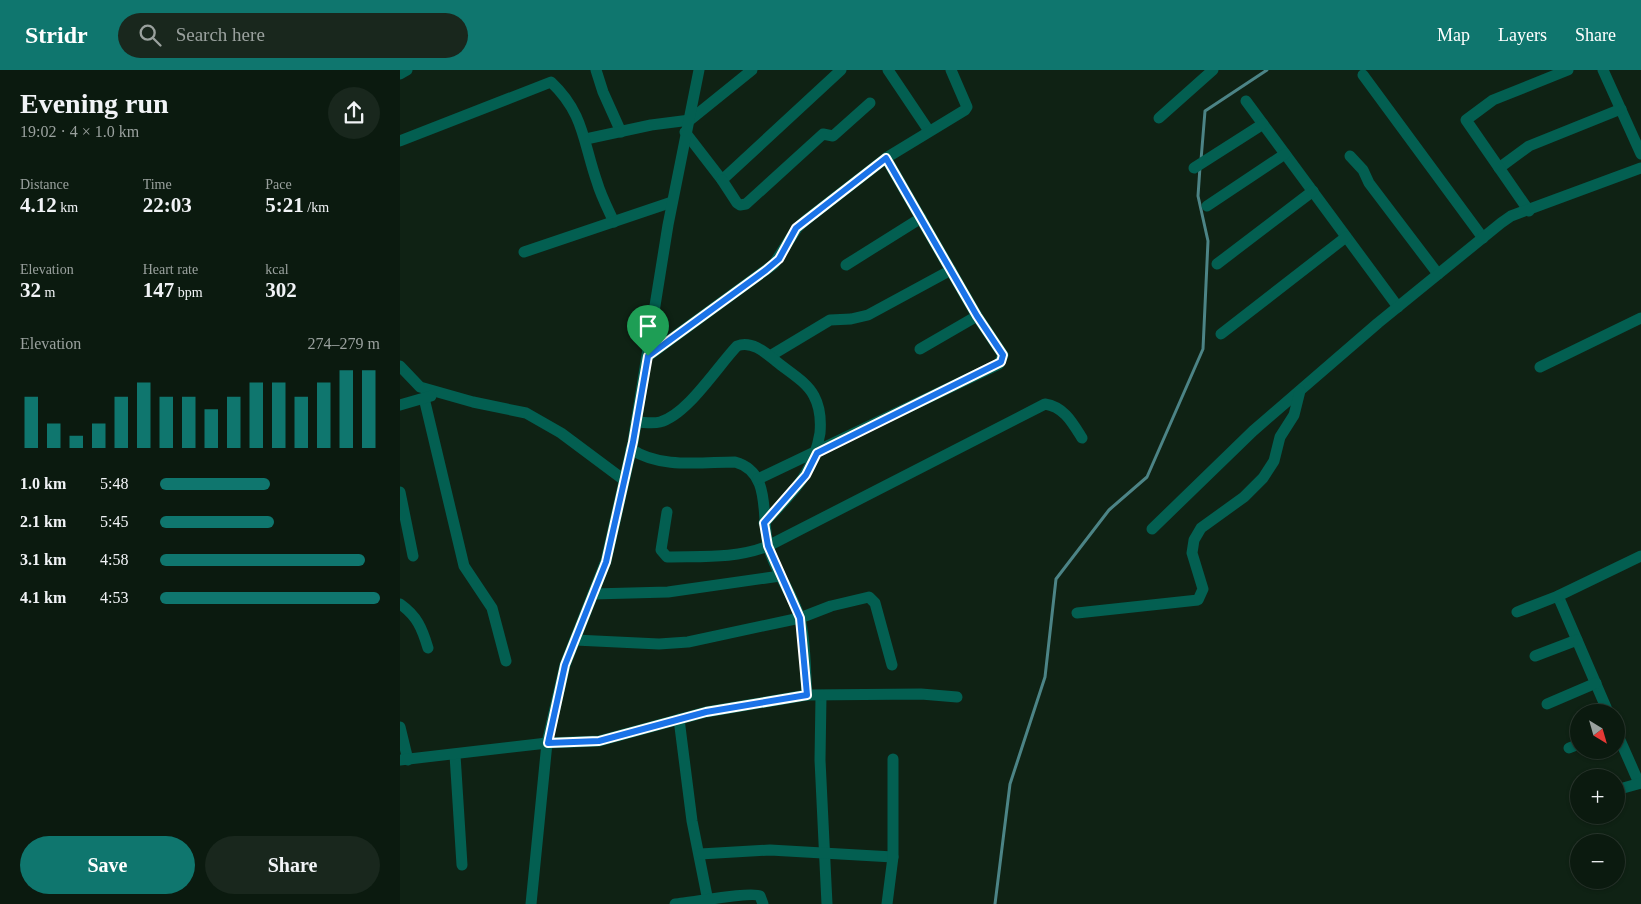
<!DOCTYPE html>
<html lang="en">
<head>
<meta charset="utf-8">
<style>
  body { margin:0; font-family:Georgia,serif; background:#19271d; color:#f1f3f6; height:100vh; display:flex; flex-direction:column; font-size:19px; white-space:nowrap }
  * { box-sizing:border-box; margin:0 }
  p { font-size:16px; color:#9aa19e }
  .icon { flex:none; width:28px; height:28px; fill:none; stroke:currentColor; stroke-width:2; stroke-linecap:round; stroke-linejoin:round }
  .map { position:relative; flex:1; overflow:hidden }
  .sheet { display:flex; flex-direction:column; background:#0b1a0f; width:400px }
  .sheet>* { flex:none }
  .needle { width:32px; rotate:143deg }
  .controls { position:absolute; left:1170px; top:634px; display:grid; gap:10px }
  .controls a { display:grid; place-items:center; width:55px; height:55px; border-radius:50%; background:#0b1a0f; box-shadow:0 1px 4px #0004,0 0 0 1px #2b382f; font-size:25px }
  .pin { position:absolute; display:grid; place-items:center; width:42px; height:42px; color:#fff; margin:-51px -21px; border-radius:50% 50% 50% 0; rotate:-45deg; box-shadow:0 0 5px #0007 }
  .pin .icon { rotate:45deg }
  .round { display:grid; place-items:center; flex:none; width:52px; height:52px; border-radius:26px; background:#19271d }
  .overview { display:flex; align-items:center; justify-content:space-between; height:85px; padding:0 20px }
  h1 { font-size:28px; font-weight:800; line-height:38px }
  .stats { display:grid; grid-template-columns:repeat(3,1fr); gap:8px; height:85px; padding:5px 20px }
  .stats div { display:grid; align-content:center }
  .stats b { font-size:21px; font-weight:800 }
  .stats small { font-size:14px; font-weight:400 }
  .stats p { font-size:14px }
  .chart { height:140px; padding:10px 20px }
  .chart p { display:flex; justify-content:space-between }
  .chart svg { width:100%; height:90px; margin-top:5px; stroke:#0f766e; stroke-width:6 }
  .action { display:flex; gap:10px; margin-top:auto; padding:10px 20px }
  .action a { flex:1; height:58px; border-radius:30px; background:#0f766e; color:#fff; font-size:20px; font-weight:800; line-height:58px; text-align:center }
  .action a+a { background:#19271d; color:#f1f3f6 }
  ul { padding:0 20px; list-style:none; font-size:16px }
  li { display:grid; grid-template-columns:80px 60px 1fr; align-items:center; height:38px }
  li i { height:12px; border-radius:6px; background:#0f766e }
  header { display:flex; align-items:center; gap:30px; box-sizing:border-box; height:70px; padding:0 25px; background:#0f766e; color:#fff }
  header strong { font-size:24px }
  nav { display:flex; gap:28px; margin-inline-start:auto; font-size:18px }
  .search { width:350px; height:45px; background:#19271d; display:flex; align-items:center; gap:12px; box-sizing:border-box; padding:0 18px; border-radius:28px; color:#9aa19e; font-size:19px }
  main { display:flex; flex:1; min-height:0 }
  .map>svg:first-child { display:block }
</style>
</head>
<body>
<header>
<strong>Stridr</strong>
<div class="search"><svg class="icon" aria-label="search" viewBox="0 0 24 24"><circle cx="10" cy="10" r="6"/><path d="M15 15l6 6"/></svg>Search here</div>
<nav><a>Map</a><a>Layers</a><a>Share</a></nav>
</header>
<main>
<section class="sheet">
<div class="overview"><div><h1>Evening run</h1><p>19:02 · 4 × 1.0 km</p></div><a class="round"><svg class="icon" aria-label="share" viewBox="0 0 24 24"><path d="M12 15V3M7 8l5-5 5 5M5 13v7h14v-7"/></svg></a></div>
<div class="stats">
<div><p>Distance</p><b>4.12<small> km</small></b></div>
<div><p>Time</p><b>22:03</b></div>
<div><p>Pace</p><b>5:21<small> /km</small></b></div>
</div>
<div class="stats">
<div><p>Elevation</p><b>32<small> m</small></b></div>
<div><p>Heart rate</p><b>147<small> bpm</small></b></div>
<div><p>kcal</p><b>302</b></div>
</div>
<div class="chart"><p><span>Elevation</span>274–279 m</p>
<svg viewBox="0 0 160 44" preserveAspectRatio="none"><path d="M5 44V19M15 44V32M25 44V38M35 44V32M45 44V19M55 44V12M65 44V19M75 44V19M85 44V25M95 44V19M105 44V12M115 44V12M125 44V19M135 44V12M145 44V6M155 44V6"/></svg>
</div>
<ul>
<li><b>1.0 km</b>5:48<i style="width:50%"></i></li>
<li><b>2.1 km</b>5:45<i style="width:52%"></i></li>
<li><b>3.1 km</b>4:58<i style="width:93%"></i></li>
<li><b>4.1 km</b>4:53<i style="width:100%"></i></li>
</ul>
<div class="action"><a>Save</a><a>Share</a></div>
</section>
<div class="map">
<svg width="1241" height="834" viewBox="0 0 1241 834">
  <rect width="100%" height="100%" fill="#0f2214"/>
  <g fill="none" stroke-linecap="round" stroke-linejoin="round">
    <g stroke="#4c8486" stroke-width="3">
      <polyline points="801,90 805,41 867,0"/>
      <polyline points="595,834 610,714 645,607 656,509 709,440 747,407 803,279 808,171 798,126 800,97"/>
    </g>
    <g stroke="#035f51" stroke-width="11">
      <polyline points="196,0 203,22 221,62"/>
      <polyline points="488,0 529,61"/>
      <polyline points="1203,0 1241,84"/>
      <polyline points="0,4 7,0"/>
      <polyline points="963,5 1083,168"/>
      <polyline points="846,31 998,237"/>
      <polyline points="759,48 813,0"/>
      <polyline points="285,62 322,110 441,0"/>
      <polyline points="186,69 251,55 290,50 352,0"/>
      <path d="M0 71 151 12C184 43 183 72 197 112 201 126 208 139 214 152"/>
      <polyline points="950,86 963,100 969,113 1038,204"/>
      <polyline points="794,98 863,54"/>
      <polyline points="1099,98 1129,76 1221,39"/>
      <polyline points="322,110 337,133 340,135 346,134 423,64 433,66 470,33"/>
      <polyline points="807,136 885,84"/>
      <polyline points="1129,141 1066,50 1093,30 1168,0"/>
      <polyline points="124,182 272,132"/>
      <polyline points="817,194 913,121"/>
      <polyline points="446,195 521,148"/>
      <polyline points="821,264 946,167"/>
      <polyline points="520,279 577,246"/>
      <polyline points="248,286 374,194 397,158 406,150 486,88 565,40 567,37 551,0"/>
      <polyline points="370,286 430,250 451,249 468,245 551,200"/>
      <polyline points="0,296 20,317 73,332 126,343 161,363 224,410"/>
      <polyline points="1140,297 1241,248"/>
      <polyline points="24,328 64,496 92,538 106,591"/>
      <polyline points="0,335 31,326"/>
      <path d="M236 352C244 352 252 354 260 352 287 345 317 297 337 276 352 270 366 283 377 292 389 302 407 312 414 326 420 337 421 351 420 363 413 406 392 422 364 453"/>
      <path d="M231 379C260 399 302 392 335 392 372 402 361 446 368 475 374 501 393 523 400 549 406 573 405 601 407 625"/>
      <polyline points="358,409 599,294 603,285 577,246 486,88"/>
      <polyline points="0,422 13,486"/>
      <path d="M267 442 261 480 267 487C302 486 335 489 368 476L645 334C664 337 672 352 682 368"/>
      <polyline points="752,459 853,361 978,253 1101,153 1111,146 1241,98"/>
      <polyline points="193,524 268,522 380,506"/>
      <polyline points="1158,526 1208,642"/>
      <path d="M0 534C17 546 22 558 28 578"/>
      <polyline points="1117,542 1158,526 1241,486"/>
      <polyline points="677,543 798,530 803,519 792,483 794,470 801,458 844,427 863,408 874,391 880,367 894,345 900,321"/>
      <polyline points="175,570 259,574 288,572 400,548 431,536 469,527 475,533 492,595"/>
      <polyline points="1135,586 1177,570"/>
      <polyline points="421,626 420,690 427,834"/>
      <polyline points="1147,634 1196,613"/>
      <polyline points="279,649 292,751 308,831"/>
      <polyline points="0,657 8,690"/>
      <polyline points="1216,661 1239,713"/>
      <polyline points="1169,678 1179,674"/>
      <polyline points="55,685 62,795"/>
      <polyline points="0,690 147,673 199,671 306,642 407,625 521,624 557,627"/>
      <polyline points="1216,720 1241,713"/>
      <polyline points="300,784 370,780 493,787"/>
      <polyline points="131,834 147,673 165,595 206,491 233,372 268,155 299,0"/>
      <path d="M275 834C290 833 352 821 360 826L363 834"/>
      <polyline points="487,834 493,787 493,689"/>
    </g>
  </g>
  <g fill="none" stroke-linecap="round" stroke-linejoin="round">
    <defs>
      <polygon id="route" points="486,88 577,246 603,285 601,292 417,383 406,405 364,453 368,476 400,548 407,625 306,642 199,671 148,673 165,595 206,492 233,372 248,286 366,200 379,189 396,158"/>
    </defs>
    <use href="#route" stroke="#fff" stroke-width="10"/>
    <use href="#route" stroke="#1a73e8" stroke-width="6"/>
  </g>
</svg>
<div class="controls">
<a><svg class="needle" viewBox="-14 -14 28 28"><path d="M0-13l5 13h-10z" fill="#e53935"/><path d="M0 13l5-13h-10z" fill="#9aa19e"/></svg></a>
<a>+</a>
<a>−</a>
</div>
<div class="pin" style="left:248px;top:286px;background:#1e9e55"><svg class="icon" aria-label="arrive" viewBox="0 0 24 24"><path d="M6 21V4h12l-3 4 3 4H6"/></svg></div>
</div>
</main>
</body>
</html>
